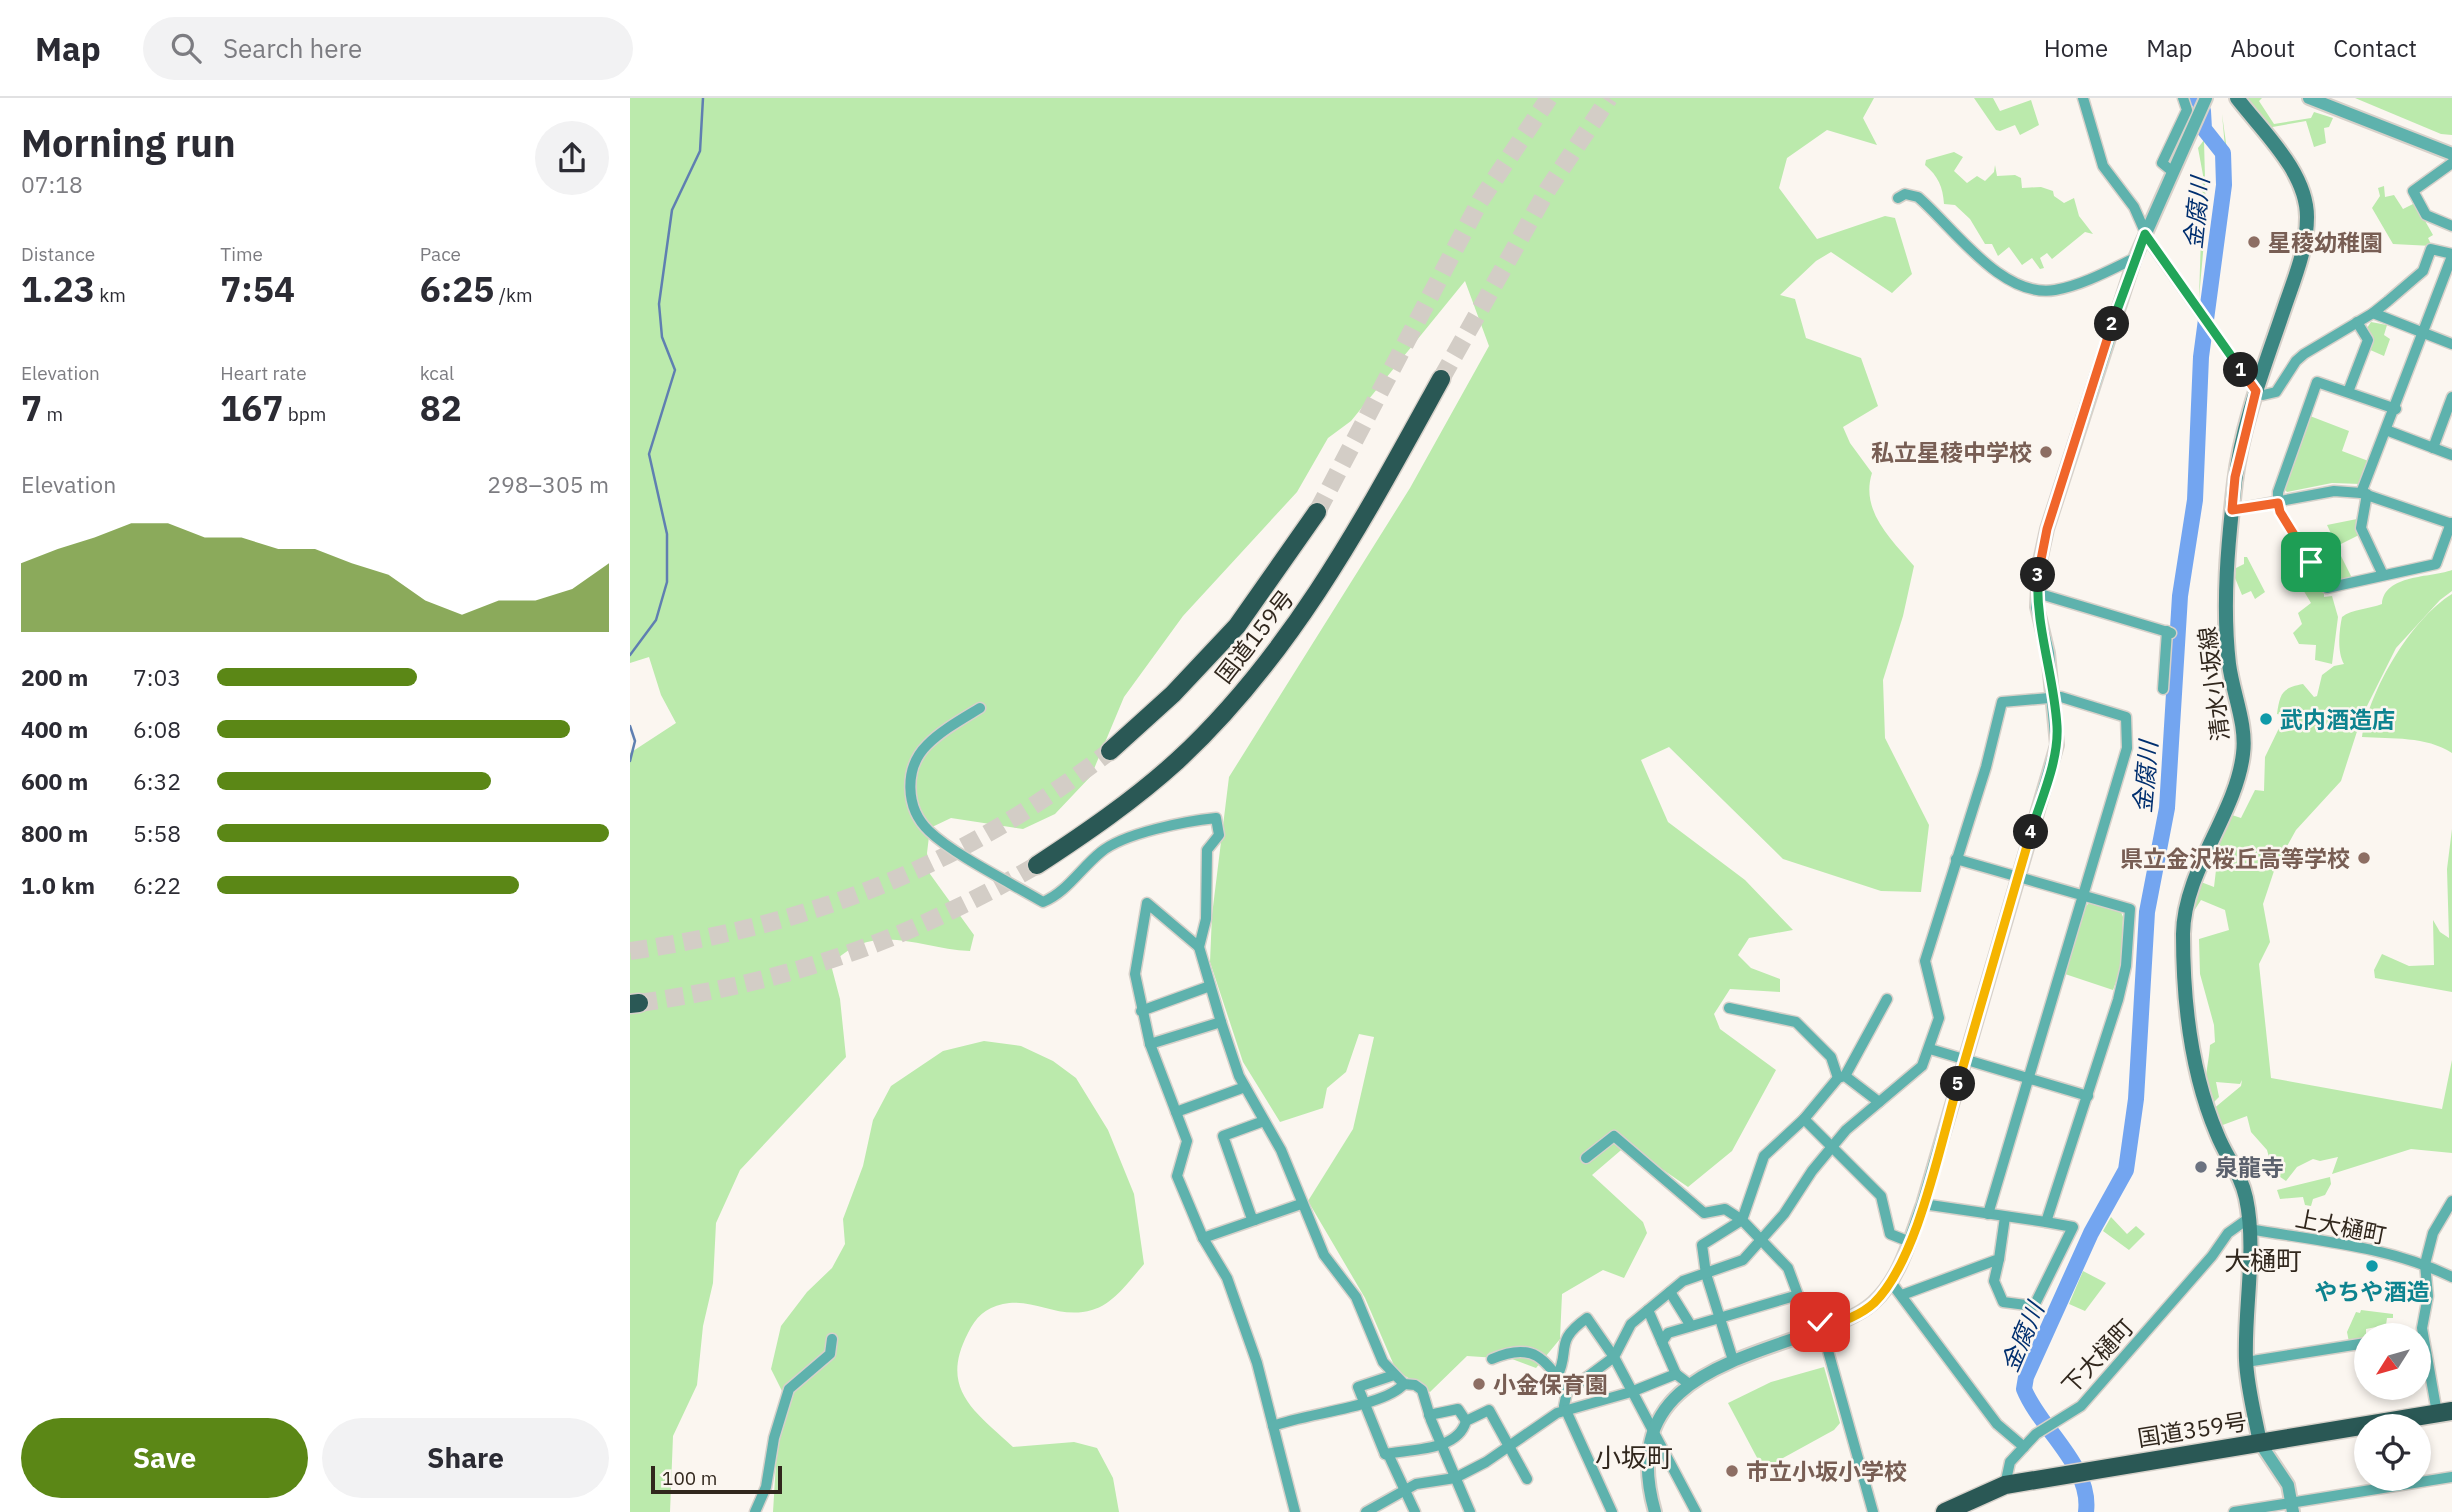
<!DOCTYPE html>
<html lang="en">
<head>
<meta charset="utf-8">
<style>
  body { margin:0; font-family:"IBM Plex Sans","Noto Sans JP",sans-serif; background:#f2f2f3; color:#2b2b33; height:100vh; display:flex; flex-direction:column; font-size:26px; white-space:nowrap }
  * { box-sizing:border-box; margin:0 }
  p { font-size:23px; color:#7c7c81 }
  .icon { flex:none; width:38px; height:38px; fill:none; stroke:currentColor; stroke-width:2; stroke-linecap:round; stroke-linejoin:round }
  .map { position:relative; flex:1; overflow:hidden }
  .details { display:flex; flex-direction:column; background:#fff; width:630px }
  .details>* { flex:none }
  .needle { width:46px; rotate:233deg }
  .buttons { position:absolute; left:1724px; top:1225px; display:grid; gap:14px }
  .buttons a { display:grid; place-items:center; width:77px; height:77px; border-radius:50%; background:#fff; box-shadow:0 4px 10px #0003; font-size:35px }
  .scale { position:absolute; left:21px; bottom:18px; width:131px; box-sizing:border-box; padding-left:7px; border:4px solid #31271d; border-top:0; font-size:19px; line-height:24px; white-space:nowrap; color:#31271d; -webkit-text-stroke:5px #fbf6f0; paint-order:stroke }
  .pin { position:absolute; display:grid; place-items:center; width:60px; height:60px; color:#fff; margin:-30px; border-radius:14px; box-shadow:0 4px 10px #0006 }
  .km { position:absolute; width:35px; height:35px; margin:-18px; border-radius:50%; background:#222; color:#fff; font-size:19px; line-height:35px; text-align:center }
  .round { display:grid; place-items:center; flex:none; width:74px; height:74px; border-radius:37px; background:#f2f2f3 }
  .summary { display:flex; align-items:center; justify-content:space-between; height:119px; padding:0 21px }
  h1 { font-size:38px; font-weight:700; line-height:52px }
  .metrics { display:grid; grid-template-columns:repeat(3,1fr); gap:10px; height:119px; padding:7px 21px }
  .metrics div { display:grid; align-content:center }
  .metrics b { font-size:35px; font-weight:700 }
  .metrics small { font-size:19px; font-weight:400 }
  .metrics p { font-size:19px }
  .chart { height:196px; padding:14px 21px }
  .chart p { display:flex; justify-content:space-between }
  .chart svg { width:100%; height:126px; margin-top:7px; fill:#5b8716; opacity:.7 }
  .action { display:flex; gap:14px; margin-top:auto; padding:14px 21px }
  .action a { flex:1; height:80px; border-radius:42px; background:#5b8716; color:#fff; font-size:28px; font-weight:700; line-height:80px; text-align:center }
  .action a+a { background:#f2f2f3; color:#2b2b33 }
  ul { padding:0 21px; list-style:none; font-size:23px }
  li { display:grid; grid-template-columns:112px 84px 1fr; align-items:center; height:52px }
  li i { height:18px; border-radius:9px; background:#5b8716 }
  header { display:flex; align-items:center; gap:42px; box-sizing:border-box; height:98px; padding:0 35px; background:#fff; border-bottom:2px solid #e1e1e2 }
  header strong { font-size:33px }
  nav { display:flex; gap:38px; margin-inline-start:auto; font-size:24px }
  .search { width:490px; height:63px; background:#f2f2f3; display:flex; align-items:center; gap:18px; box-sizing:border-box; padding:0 24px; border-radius:38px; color:#7c7c81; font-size:26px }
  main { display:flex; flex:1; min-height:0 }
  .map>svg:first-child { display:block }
</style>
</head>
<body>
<header>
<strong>Map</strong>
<div class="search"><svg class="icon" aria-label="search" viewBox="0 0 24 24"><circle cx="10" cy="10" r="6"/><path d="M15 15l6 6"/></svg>Search here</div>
<nav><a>Home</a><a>Map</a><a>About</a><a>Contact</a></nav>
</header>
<main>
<section class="details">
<div class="summary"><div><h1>Morning run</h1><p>07:18</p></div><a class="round"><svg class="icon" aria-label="share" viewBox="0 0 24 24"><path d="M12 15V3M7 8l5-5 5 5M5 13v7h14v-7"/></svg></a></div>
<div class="metrics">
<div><p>Distance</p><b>1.23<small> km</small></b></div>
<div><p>Time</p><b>7:54</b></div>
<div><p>Pace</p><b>6:25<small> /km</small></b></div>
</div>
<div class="metrics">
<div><p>Elevation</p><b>7<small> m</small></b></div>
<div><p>Heart rate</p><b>167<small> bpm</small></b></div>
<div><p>kcal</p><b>82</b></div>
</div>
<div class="chart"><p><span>Elevation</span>298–305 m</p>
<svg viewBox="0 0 160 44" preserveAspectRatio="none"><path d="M0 44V20L10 15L20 11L30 6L40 6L50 11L60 11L70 15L80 15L90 20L100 24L110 33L120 38L130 33L140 33L150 29L160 20V44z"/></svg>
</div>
<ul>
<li><b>200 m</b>7:03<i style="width:51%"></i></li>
<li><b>400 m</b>6:08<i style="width:90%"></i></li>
<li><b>600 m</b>6:32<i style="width:70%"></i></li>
<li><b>800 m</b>5:58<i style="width:100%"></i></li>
<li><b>1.0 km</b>6:22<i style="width:77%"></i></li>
</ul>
<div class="action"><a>Save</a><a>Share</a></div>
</section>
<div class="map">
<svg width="1822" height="1414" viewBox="0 0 1822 1414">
  <rect width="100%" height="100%" fill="#fbf6f0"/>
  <g fill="#bbeaac">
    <path d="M0 0H1244L1233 20 1247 47 1197 32 1157 60 1149 90 1187 141 1255 118 1265 120 1282 176 1262 195 1201 154 1186 163 1150 197 1165 201 1176 240 1231 260 1248 308 1213 329 1220 345 1242 375C1230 413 1261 441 1284 468L1273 518 1253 582 1255 640 1299 727 1291 794 1251 793 1153 761 1039 649 1011 662 1038 724 1115 782 1163 832 1119 840 1108 857 1121 870 1150 881V894L1100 891 1084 916 1090 931 1146 972 1102 1053 1058 1089 997 1047 962 1077 1013 1124 1017 1135 994 1180 973 1172 932 1196 930 1241 906 1270 882 1261 837 1258 800 1294 766 1272 735 1200 678 1103 723 1031 744 939 729 936 716 974 697 990 693 1010 650 1024 613 964 580 864 582 817 599 679 780 390 859 248 835 183 721 323 698 340 667 394 553 518 494 599 461 678 425 716 393 731 321 720 300 730 297 755 300 776 344 837 340 853C287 851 245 821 201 867L210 901 216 959 110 1072 86 1125 83 1185 73 1228 67 1287 43 1338 40 1414H0V655L46 625 31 597 19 559 0 565Z"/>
    <polygon points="1344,0 1363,0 1370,13 1401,2 1409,27 1390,37 1385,27 1370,33 1366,32"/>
    <polygon points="1615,0 1632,0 1629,3 1644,26 1681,20 1684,14 1703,20 1699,29 1694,30 1696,45 1684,49 1676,23 1637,30"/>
    <polygon points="1725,0 1822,0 1822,37 1811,36"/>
    <polygon points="1592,16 1599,67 1584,218 1597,72"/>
    <polygon points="1574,42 1576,121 1569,200 1573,77 1568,50"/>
    <path d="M1324 54 1333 59 1324 73 1337 85 1347 78 1355 83 1364 74 1365 67 1367 78 1385 77 1391 80 1392 90 1411 89 1423 93 1424 98 1434 105 1444 100 1449 118 1463 136 1455 134 1422 161 1417 155 1410 160 1414 170 1410 171 1402 160 1392 167 1379 149 1368 158 1362 146H1355L1340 121 1325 107 1314 106C1313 89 1308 78 1295 67L1296 62Z"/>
    <polygon points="1754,88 1755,99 1764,97 1773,111 1785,105 1803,137 1798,140 1802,148 1763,146 1742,110 1750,98 1748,90"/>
    <polygon points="1741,224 1757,227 1754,237 1760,241 1754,258 1738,251 1741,240 1737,230"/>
    <polygon points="1680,318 1719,333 1712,353 1741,364 1730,386 1702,385 1657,394 1653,390"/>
    <polygon points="1727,421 1729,437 1707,448 1697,427"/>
    <polygon points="1709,454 1722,480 1698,483 1686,465"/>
    <polygon points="1614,459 1617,459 1635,494 1625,501 1621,493 1612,497 1605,480 1606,470 1614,466"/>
    <path d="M1822 472V493L1810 502 1766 550 1732 618 1711 683 1666 732 1645 770 1633 806 1640 844 1629 866 1641 980 1812 1011 1822 962V1055L1781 1051 1702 1076 1708 1059 1690 1063 1683 1061 1667 1069 1656 1083 1643 1074 1637 1052 1621 1034 1617 1018 1590 1028 1582 1012 1611 988 1612 982 1610 986 1586 984 1589 999 1581 1007C1572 978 1578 974 1580 947L1585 944 1584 927 1570 876 1569 841 1599 832 1595 812 1571 802 1562 816 1571 784 1584 789 1586 772 1577 767 1602 717 1611 720 1625 692 1634 693 1635 659 1650 628 1652 617 1647 616C1650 595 1652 590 1673 586L1684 599 1687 598 1692 577 1704 568 1714 566C1707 554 1709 533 1712 519 1722 511 1739 511 1752 506 1754 476 1801 480 1822 472Z"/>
    <polygon points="1682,473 1694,493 1694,499 1702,498 1708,519 1702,566 1685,562 1686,547 1669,546 1663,535 1672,526 1668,515 1681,505 1666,480"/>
    <path d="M1822 496V655C1796 638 1762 641 1732 639 1740 592 1780 522 1822 496Z"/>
    <polygon points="1822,731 1822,894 1745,880 1744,872 1752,856 1779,868 1804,867 1803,822 1810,834 1819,840 1817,771"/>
    <polygon points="1459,805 1491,814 1493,819 1491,870 1483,892 1435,876 1456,808"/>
    <path d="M354 943 391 948 423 963 446 980 478 1032 504 1096 514 1166C500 1182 484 1206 462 1212 428 1222 404 1199 373 1206 355 1210 346 1219 338 1235 309 1291 344 1313 383 1349L444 1344 467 1350 483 1380 489 1414H143L146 1365 156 1301 141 1271 151 1228 177 1194 202 1170 215 1146 213 1121 233 1068 243 1022 261 988 313 953Z"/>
    <polygon points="1700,1079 1701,1086 1695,1097 1683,1101 1681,1108 1675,1107 1673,1099 1650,1101 1647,1092"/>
    <polygon points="1481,1119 1497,1136 1506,1128 1515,1136 1499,1152 1473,1133"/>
    <polygon points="1453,1173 1476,1185 1455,1213 1439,1206"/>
    <polygon points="1731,1212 1763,1216 1763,1220 1757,1220 1756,1227 1736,1231 1736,1241 1719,1244 1717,1234 1726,1214 1730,1215"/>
    <polygon points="1194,1269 1210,1325 1204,1332 1133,1371 1098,1305 1141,1284"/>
  </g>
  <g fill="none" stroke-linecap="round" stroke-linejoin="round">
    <g stroke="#5f7fb1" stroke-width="2.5">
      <polyline points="0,557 26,522 37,484 37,436 19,356 45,272 32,239 29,206 42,112 70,53 73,0"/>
      <polyline points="0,628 5,643 0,663"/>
    </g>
    <polyline stroke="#73a5f0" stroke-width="9" points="1562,0 1573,13"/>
    <path stroke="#73a5f0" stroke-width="16" d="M1456 1414C1462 1368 1410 1331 1394 1291L1396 1279 1461 1135 1496 1072 1506 1001 1517 814 1537 710 1550 498 1565 402 1571 259 1594 87 1593 55 1574 31 1573 13 1568 0"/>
    <g stroke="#d3cdc6" stroke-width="18" stroke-dasharray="18 9" stroke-linecap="butt">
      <polyline points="811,281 918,91 979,0"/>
      <polyline points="687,414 850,103 919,0"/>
      <path d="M0 853C185 826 332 768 480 653"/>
      <path d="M9 905C159 884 276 843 407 767"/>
    </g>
    <defs>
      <g id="minor">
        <polyline points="1453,0 1473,68 1504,109 1519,143 1626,293 1633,297 1646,294 1666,263 1674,256 1743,215 1758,203 1793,173 1801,151 1822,156"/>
        <polyline points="1822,65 1783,93 1796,117 1822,128"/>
        <polyline points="1543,74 1532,65 1557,12 1553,0"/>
        <path d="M1268 100 1275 96 1288 99C1323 129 1372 201 1425 192 1453 187 1480 172 1505 160"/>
        <polyline points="1743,215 1822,246"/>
        <polyline points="1718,294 1738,242 1727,224"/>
        <polyline points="1766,311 1687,284 1648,394 1648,405 1650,414 1697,490 1806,466 1821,425"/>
        <polyline points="1756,332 1822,357"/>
        <polyline points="1803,350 1822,299"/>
        <polyline points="1731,395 1822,158"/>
        <polyline points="1737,396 1731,430 1753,477"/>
        <polyline points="1602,412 1704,393 1731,395 1822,426"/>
        <polyline points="1407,495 1541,535"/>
        <polyline points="1533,591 1537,533"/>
        <path d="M350 610C332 621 312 632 297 647 274 670 275 710 299 733 324 757 381 785 413 804 437 794 450 771 471 754 494 735 556 723 586 720L589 737 577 752 576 821 569 849 591 924"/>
        <polyline points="569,849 517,805 505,876 520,946 557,1043 547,1078 573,1140 597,1180 627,1265 665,1414"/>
        <polyline points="1099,910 1166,924 1201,959 1208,980"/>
        <polyline points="511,913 580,888"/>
        <polyline points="520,946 591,924 609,978 651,1052 694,1157 726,1199 753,1264 774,1286 785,1287 792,1292 801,1322 840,1414"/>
        <polyline points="1300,951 1458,998"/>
        <polyline points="1215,978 1257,901"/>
        <polyline points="546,1014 615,989"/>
        <polyline points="1174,1021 1208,980 1215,978 1249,1004"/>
        <polyline points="956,1060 984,1038 1074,1115 1095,1111 1112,1122 1072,1147 1076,1176 1103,1262"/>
        <polyline points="1293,1106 1416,1124 1488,902 1496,868 1500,811 1326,761"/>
        <polyline points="625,1122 621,1118 593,1038 634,1023"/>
        <path d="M1619 1131C1688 1143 1758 1148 1822 1179"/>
        <polyline points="573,1140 671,1106"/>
        <polyline points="1369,1161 1364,1183 1373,1204 1404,1208 1443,1129 1416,1124"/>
        <polyline points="1260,1183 1367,1326 1394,1349"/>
        <polyline points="1040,1194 1061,1228"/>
        <polyline points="1272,1197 1369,1161 1375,1119"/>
        <polyline points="1018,1212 1046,1276"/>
        <polyline points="1032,1244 1038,1235 1168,1197"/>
        <path d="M862 1261C903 1243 915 1260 937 1294L934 1308 982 1414"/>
        <polyline points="1616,1264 1736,1245"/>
        <polyline points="764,1277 728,1289 755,1356 759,1358 785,1414"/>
        <path d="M927 1279C941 1251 923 1244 957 1220L984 1259 937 1294"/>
        <polyline points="1807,1315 1792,1230 1798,1198 1795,1166 1803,1135 1822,1103"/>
        <polyline points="799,1317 828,1311 836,1323"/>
        <path d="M643 1328C676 1315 754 1309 774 1286"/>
        <path d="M755 1356C782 1351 828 1353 836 1323L859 1312 897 1381"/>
        <polyline points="1375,1387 1380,1364 1406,1336 1451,1308 1582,1158 1598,1135 1619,1120"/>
        <polyline points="125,1414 136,1389 144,1340 159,1291 200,1256 202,1241"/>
        <polyline points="736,1414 786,1386 825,1380 856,1364 927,1315 1001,1294 1046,1276 1059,1286"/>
        <polyline points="1066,1414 984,1259 1001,1226 1053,1183 1113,1162 1154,1116 1182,1073 1216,1032 1292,968 1309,920 1295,863 1356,669 1372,604 1431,599 1496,619 1497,650 1358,1116"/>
        <polyline points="1243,1414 1190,1224 1168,1197 1158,1170 1112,1122 1134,1058 1174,1021 1251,1098 1260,1136 1280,1144"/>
        <polyline points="1604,1414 1822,1379"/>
      </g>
      <g id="tertiary">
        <polyline points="1679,0 1822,56"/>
        <polyline points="1630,1345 1658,1387 1663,1414"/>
        <path d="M1025 1414C991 1294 1084 1268 1175 1237 1197 1229 1225 1221 1243 1205 1271 1180 1280 1140 1293 1106L1427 647 1418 555 1407 509 1409 468 1417 431 1505 160 1576 0"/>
      </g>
      <path id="secondary" d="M1607 0C1633 34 1677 74 1677 119 1677 150 1665 179 1655 208 1636 265 1612 324 1605 384 1598 444 1592 506 1599 566 1603 596 1617 627 1613 656 1606 716 1554 772 1553 836 1553 902 1561 975 1587 1036 1596 1059 1611 1076 1616 1100 1627 1152 1614 1209 1616 1262 1617 1289 1625 1318 1630 1345"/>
      <g id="trunk">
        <polyline points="480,653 543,596 607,528 687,414"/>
        <path d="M407 767C456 735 504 702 547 663 663 556 736 417 811 281"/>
        <polyline points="0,906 9,905"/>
        <polyline points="1315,1414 1375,1387 1822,1313"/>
      </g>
    </defs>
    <use href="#minor" stroke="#d7d1ca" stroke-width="13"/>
    <use href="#tertiary" stroke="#d7d1ca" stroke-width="16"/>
    <use href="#secondary" stroke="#d7d1ca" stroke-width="18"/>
    <use href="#trunk" stroke="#d7d1ca" stroke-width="21"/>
    <use href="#minor" stroke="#5eb2ad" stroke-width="10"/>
    <use href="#tertiary" stroke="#5eb2ad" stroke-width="12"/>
    <use href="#secondary" stroke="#3b8682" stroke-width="14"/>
    <use href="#trunk" stroke="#2a5855" stroke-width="18"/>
  </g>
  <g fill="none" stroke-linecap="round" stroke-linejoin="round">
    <defs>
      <polyline id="split-1" points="1611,272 1626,293 1605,379 1602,412 1648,405 1650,414 1681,464"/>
      <polyline id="split-2" points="1482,226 1515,136 1611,272"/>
      <polyline id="split-3" points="1408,477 1417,431 1482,226"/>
      <path id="split-4" d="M1401 734C1411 701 1429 663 1427 628 1424 577 1405 528 1408 477"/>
      <polyline id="split-5" points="1328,986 1401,734"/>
      <path id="split-6" d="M1190 1224 1191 1231C1208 1225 1230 1218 1244 1205 1288 1162 1310 1046 1328 986"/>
    </defs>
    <use href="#split-1" stroke="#fff" stroke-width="14"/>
    <use href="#split-2" stroke="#fff" stroke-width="14"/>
    <use href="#split-3" stroke="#fff" stroke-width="14"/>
    <use href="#split-4" stroke="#fff" stroke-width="14"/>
    <use href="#split-5" stroke="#fff" stroke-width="14"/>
    <use href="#split-6" stroke="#fff" stroke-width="14"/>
    <use href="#split-1" stroke="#f0652b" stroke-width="9"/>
    <use href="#split-2" stroke="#22a559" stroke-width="9"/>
    <use href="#split-3" stroke="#f0652b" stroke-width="9"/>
    <use href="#split-4" stroke="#22a559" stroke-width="9"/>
    <use href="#split-5" stroke="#f5b400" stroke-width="9"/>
    <use href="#split-6" stroke="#f5b400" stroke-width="9"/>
  </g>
  <g fill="#8d6e63" stroke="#fbf6f0" stroke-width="2.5">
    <circle cx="1624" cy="144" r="7"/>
    <circle cx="1416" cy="354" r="7"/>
    <circle cx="1734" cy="760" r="7"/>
    <circle cx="849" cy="1286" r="7"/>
    <circle cx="1102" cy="1373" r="7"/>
  </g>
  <g fill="#0f9aa8" stroke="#fbf6f0" stroke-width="2.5">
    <circle cx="1636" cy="621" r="7"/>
    <circle cx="1742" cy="1168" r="7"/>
  </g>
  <circle fill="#6b7280" stroke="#fbf6f0" stroke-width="2.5" cx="1571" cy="1069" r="7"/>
  <g text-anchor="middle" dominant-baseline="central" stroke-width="5" stroke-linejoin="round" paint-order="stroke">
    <g font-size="23" font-weight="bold" fill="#785e54" stroke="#fbf6f0" text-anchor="start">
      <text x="1638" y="144">星稜幼稚園</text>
      <text x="1402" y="354" text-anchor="end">私立星稜中学校</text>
      <text x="1720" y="760" text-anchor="end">県立金沢桜丘高等学校</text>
      <text x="863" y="1286">小金保育園</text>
      <text x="1116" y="1373">市立小坂小学校</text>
    </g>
    <g font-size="23" fill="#31271d" stroke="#fbf6f0">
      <text transform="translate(624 538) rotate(-52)">国道159号</text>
      <text transform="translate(1583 586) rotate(-97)">清水小坂線</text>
      <text transform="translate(1711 1128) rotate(11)">上大樋町</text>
      <text transform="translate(1467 1258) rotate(-47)">下大樋町</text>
      <text transform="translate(1562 1331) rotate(-9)">国道359号</text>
    </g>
    <g font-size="23" font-weight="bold" fill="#0d838f" stroke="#fbf6f0" text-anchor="start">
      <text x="1650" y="621">武内酒造店</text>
      <text x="1742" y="1193" text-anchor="middle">やちや酒造</text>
    </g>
    <g font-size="23" font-weight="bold" fill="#5b616d" stroke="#fbf6f0" text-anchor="start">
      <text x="1585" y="1069">泉龍寺</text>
    </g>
    <g font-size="24" font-style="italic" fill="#002f6f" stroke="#fbf6f0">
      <text transform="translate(1566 115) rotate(-84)">金腐川</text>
      <text transform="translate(1515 679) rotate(-85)">金腐川</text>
      <text transform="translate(1392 1239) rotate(-67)">金腐川</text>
    </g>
    <g font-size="26" fill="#31271d" stroke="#fbf6f0">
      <text x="1633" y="1162">大樋町</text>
      <text x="1004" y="1359">小坂町</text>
    </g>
  </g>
</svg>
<div class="buttons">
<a><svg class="needle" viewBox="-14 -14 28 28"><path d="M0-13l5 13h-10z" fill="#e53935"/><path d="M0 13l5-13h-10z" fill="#7c7c81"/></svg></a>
<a><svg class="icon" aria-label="locate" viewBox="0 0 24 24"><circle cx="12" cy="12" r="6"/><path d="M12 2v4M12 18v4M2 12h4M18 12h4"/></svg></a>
</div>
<div class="scale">100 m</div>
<div class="pin" style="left:1681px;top:464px;background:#1e9e55"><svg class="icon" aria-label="arrive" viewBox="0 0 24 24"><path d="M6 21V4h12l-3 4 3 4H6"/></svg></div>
<div class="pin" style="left:1190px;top:1224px;background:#d93025"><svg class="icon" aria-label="check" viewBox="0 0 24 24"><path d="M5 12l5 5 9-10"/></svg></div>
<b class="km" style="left:1611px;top:272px">1</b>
<b class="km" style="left:1482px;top:226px">2</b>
<b class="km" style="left:1408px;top:477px">3</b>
<b class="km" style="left:1401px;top:734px">4</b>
<b class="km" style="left:1328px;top:986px">5</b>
</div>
</main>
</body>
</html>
